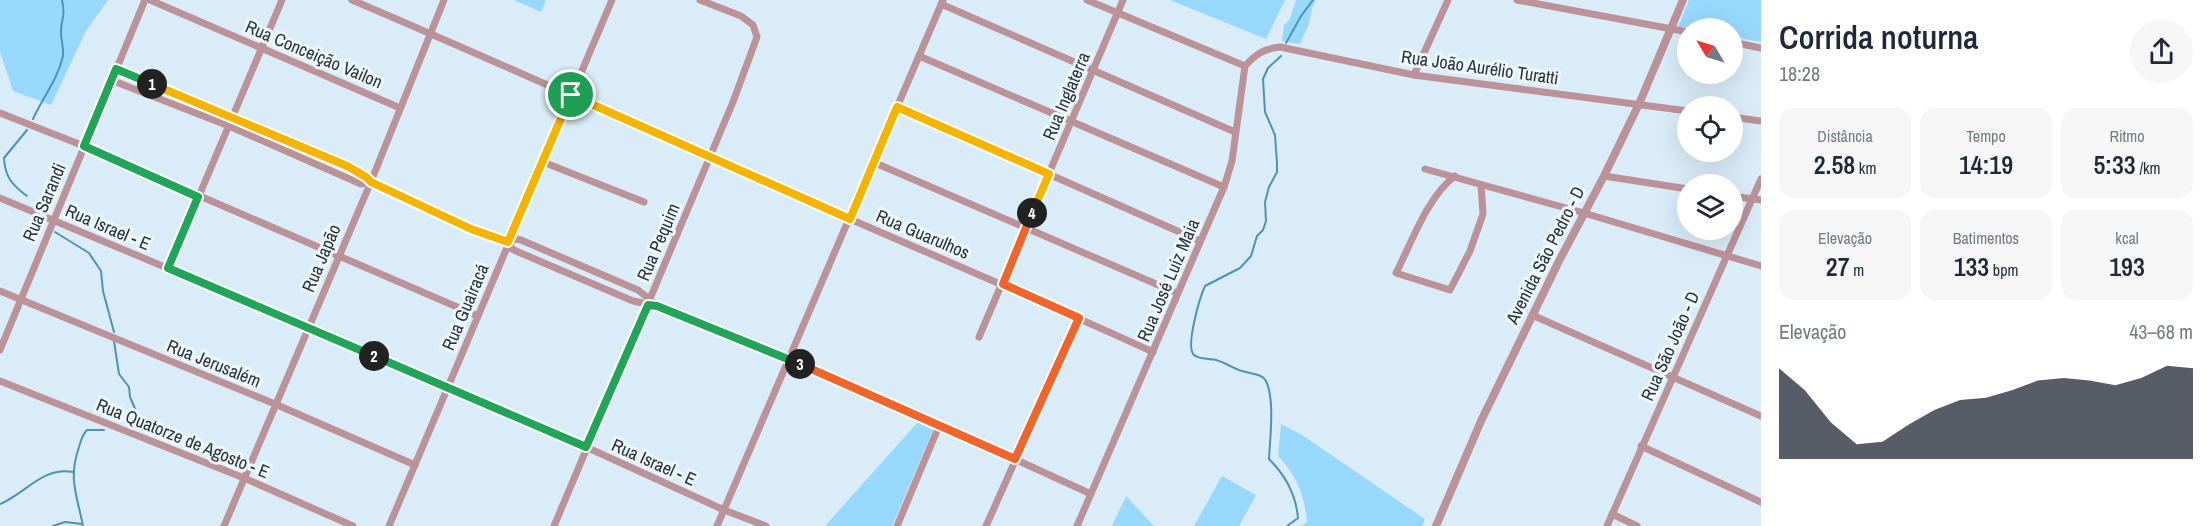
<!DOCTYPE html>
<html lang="pt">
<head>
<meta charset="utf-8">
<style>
  body { margin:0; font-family:"Archivo Narrow",sans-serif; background:#f6f6f7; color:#1f2937; height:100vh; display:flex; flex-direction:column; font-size:22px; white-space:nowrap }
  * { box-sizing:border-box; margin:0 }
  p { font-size:20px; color:#747a83 }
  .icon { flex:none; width:33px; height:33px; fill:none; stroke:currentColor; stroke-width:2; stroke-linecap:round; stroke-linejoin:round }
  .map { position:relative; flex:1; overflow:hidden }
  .details { display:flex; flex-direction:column; background:#fff; width:450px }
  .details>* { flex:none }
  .needle { width:39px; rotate:308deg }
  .tools { position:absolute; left:1677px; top:18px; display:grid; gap:12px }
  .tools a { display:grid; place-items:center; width:66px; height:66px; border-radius:50%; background:#fff; box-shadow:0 6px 24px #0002; font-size:30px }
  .pin { position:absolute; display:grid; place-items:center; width:51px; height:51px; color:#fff; margin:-26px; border:3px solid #fff; border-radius:50%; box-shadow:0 2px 6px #0007 }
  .km { position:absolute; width:30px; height:30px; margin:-15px; border-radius:50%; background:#222; color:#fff; font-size:16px; line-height:30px; text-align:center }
  .round { display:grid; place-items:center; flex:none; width:63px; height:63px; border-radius:32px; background:#f6f6f7 }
  .summary { display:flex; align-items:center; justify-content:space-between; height:102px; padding:0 18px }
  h1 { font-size:33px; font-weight:600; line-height:45px }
  .metrics { display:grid; grid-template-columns:repeat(3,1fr); gap:9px; height:102px; padding:6px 18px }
  .metrics div { display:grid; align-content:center; border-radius:15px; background:#f6f6f7; text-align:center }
  .metrics b { font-size:26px; font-weight:600 }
  .metrics small { font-size:16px; font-weight:400 }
  .metrics p { font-size:16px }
  .chart { height:168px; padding:12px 18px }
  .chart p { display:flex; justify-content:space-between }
  .chart svg { width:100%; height:108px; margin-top:6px; fill:#111827; opacity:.7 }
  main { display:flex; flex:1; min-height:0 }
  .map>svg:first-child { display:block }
</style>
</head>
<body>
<main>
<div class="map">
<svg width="1761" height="526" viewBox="0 0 1761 526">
  <rect width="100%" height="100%" fill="#d9ecf7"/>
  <g fill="#97d8fc">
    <polygon points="0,0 108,0 86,31 51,105 13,91 0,52"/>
    <polygon points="514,0 546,0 541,12"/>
    <polygon points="1170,0 1285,0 1266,39"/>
    <polygon points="1296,0 1316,0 1313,5 1308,26 1300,44 1282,41 1284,25 1290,19"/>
    <polygon points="1689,0 1761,0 1761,42 1733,37 1732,28 1678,27"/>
    <polygon points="918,422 933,430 892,526 825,526"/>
    <path d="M1281 424 1302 435 1425 519 1422 526H1301L1307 522C1305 496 1296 474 1278 456Z"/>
    <polygon points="1222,476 1256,495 1239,526 1194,526"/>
    <polygon points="1126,496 1154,526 1112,526"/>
  </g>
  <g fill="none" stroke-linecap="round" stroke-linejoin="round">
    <g stroke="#4e93b6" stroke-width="2">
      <polyline points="1286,43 1301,16 1313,0"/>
      <path d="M1281 56 1268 68 1263 79 1265 112 1275 135 1277 163V172L1269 187 1265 202 1266 221 1263 230 1257 236 1251 256 1240 268 1205 286C1200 297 1185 347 1194 355 1198 359 1210 359 1216 360 1227 363 1235 370 1246 372 1253 374 1262 374 1266 381 1275 399 1270 439 1269 459 1285 475 1296 495 1298 518L1287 526"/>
      <path d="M33 119C43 97 58 79 63 56 64 48 61 40 61 32 61 18 66 17 62 0"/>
      <path d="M27 196C12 185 5 177 4 158L27 130"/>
      <polyline points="55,232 89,253 101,271 103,291 114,332"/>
      <polyline points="114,341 119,374 129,387 130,397 136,411 135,417 131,421"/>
      <path d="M0 504C25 494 43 466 73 472"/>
      <polyline points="53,526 65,522 82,524"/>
      <path d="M83 526C77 495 68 479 79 447 81 440 82 435 87 430H104"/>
    </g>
    <g stroke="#bc9299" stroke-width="7">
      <polyline points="150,0 400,108"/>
      <path d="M352 0C519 71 684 146 850 219 951 263 1053 306 1153 352"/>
      <polyline points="1087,0 1245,66"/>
      <polyline points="1517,0 1688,32"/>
      <polyline points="941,4 1235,132"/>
      <polyline points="1732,42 1761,48"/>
      <polyline points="919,56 1224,187"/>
      <polyline points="116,69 347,166 366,177 371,182 471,229 509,242 512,249 516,251 633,301 657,306 788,359 908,410 1091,494"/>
      <polyline points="1414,75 1448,0"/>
      <polyline points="111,80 229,126 361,184 371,182"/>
      <polyline points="897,107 1200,241"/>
      <polyline points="0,113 84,146 478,316"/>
      <polyline points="1732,117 1761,121"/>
      <polyline points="543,162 644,202"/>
      <polyline points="873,162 1177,293"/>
      <polyline points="1425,169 1584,213 1761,266"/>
      <path d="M1455 176C1427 197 1412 242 1396 273L1450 290 1470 251 1483 214 1481 185"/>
      <polyline points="1604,176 1688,189"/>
      <polyline points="1732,196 1761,200"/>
      <polyline points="0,198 308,327 586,447 724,510 766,526"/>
      <polyline points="509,242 516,239 521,240 638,290 653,302"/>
      <polyline points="168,269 282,0"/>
      <polyline points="0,291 275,404 415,465"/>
      <polyline points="1532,315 1761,416"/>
      <polyline points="979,337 1123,0"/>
      <polyline points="0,350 145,0"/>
      <polyline points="0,381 244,478 353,526"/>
      <polyline points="1641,446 1761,502"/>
      <polyline points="1612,514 1637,526"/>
      <polyline points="224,526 370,184 444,0"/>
      <polyline points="389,526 612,0"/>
      <polyline points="554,526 733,102 757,37 753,25 741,16 700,0"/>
      <polyline points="717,526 943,0"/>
      <polyline points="897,526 939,426"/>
      <polyline points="986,526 1079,318"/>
      <path d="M1077 526 1224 187 1232 161 1245 66C1256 54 1263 49 1280 47L1414 75 1688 111"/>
      <polyline points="1607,526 1761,179"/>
    </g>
    <polyline stroke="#bc9299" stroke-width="8" points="1436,526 1481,421 1558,263 1604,176 1639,104 1683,0"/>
  </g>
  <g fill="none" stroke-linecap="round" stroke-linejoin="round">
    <defs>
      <polyline id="split-1" points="152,84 347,166 366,177 371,182 471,229 508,242 571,95"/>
      <polyline id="split-2" points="152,84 116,69 84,146 198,197 168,268 374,356"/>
      <polyline id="split-3" points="374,356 586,447 648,305 657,306 800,364"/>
      <polyline id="split-4" points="800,364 1015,459 1079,318 1003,284 1032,213"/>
      <polyline id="split-5" points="571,95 850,219 897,107 1049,174 1032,213"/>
    </defs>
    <use href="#split-1" stroke="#fff" stroke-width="12"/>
    <use href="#split-2" stroke="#fff" stroke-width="12"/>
    <use href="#split-3" stroke="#fff" stroke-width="12"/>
    <use href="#split-4" stroke="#fff" stroke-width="12"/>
    <use href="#split-5" stroke="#fff" stroke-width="12"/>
    <use href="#split-1" stroke="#f5b400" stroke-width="8"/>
    <use href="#split-2" stroke="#22a559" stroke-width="8"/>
    <use href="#split-3" stroke="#22a559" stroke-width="8"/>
    <use href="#split-4" stroke="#f0652b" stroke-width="8"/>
    <use href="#split-5" stroke="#f5b400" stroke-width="8"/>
  </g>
  <g text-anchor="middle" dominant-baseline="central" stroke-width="6" stroke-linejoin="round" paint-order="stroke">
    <g font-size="18" fill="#2a3236" stroke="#edf8fe">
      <text transform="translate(314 54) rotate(23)">Rua Conceição Vailon</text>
      <text transform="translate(1480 67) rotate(8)">Rua João Aurélio Turatti</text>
      <text transform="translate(1066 96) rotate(-67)">Rua Inglaterra</text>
      <text transform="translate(44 202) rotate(-67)">Rua Sarandi</text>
      <text transform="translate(108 227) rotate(23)">Rua Israel - E</text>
      <text transform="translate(923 234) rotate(23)">Rua Guarulhos</text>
      <text transform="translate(658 242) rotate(-67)">Rua Pequim</text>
      <text transform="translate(1545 255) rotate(-63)">Avenida São Pedro - D</text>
      <text transform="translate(321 258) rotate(-67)">Rua Japão</text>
      <text transform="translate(1168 280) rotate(-67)">Rua José Luiz Maia</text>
      <text transform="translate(465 307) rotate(-67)">Rua Guairacá</text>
      <text transform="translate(1670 346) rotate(-66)">Rua São João - D</text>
      <text transform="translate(214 363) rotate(22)">Rua Jerusalém</text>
      <text transform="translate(183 438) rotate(22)">Rua Quatorze de Agosto - E</text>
      <text transform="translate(654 462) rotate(24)">Rua Israel - E</text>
    </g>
  </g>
</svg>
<div class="tools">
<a><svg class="needle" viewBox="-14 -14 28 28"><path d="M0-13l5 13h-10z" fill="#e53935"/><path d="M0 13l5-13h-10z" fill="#747a83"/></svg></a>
<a><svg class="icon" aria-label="locate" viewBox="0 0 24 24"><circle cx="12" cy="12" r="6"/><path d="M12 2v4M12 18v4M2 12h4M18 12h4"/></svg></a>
<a><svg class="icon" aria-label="layers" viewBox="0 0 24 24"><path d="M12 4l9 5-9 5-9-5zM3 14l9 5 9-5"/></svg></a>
</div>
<div class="pin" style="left:571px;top:95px;background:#1e9e55"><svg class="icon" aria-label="arrive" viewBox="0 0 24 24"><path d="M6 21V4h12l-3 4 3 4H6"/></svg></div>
<b class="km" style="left:152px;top:84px">1</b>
<b class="km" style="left:374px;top:356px">2</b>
<b class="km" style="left:800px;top:364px">3</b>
<b class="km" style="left:1032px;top:213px">4</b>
</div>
<section class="details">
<div class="summary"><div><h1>Corrida noturna</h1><p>18:28</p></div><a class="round"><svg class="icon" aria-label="share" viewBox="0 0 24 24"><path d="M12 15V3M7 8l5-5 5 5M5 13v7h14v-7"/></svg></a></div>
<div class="metrics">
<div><p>Distância</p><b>2.58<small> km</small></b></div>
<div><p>Tempo</p><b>14:19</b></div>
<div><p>Ritmo</p><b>5:33<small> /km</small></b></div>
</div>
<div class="metrics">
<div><p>Elevação</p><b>27<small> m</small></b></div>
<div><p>Batimentos</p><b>133<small> bpm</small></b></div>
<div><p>kcal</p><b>193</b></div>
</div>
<div class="chart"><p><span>Elevação</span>43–68 m</p>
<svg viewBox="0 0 160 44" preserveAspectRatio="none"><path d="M0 44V7L10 16L20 29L30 38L40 37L50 30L60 24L70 20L80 19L90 16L100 12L110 11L120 12L130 14L140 11L150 6L160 7V44z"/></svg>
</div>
</section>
</main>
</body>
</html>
